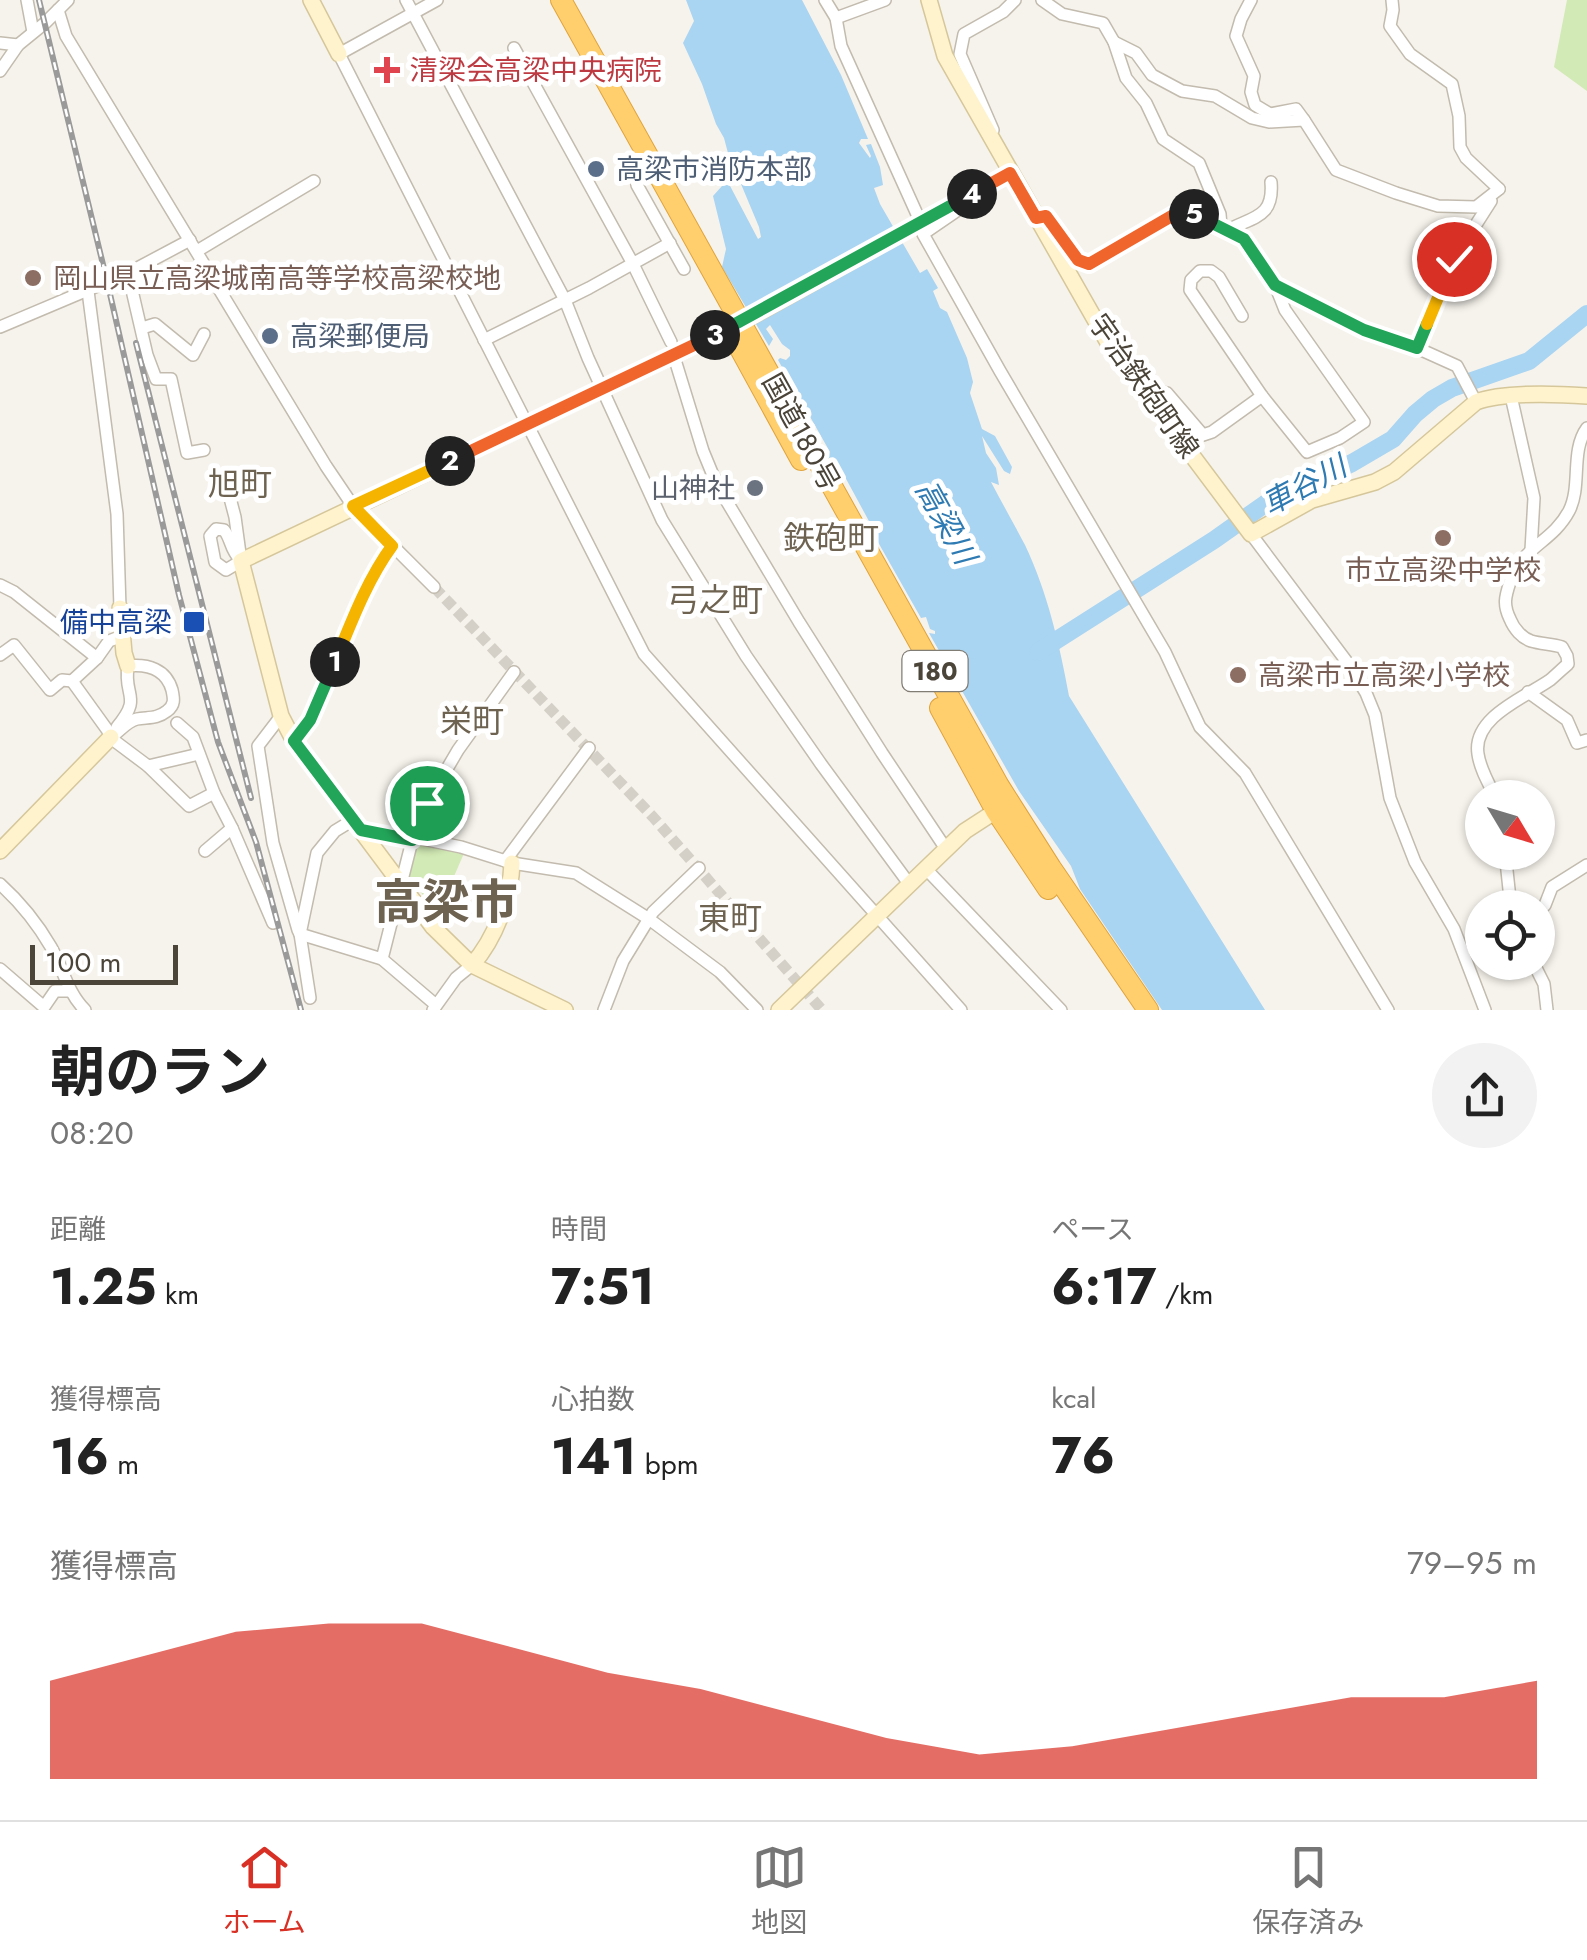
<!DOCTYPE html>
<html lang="ja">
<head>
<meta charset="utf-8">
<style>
  body { margin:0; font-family:Jost,"Noto Sans JP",sans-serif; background:#f2f2f2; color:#222; height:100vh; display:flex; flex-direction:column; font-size:38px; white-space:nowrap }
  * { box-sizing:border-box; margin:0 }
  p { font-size:32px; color:#767676 }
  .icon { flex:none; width:55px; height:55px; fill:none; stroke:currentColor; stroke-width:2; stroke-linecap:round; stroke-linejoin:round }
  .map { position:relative; height:1010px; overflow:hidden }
  .drawer { display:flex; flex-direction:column; background:#fff; flex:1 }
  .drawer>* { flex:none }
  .needle { width:65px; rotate:128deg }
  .controls { position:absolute; left:1465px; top:780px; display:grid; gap:20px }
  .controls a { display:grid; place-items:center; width:90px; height:90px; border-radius:50%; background:#fff; box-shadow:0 2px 8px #0004; font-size:50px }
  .scale { position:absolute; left:30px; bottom:25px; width:148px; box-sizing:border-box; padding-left:10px; border:5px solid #4b4439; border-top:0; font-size:28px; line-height:35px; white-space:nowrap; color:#4b4439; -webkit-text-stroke:8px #fff; paint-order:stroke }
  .pin { position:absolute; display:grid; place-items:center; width:85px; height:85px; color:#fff; margin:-42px; border:5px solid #fff; border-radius:50%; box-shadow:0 2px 10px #0007 }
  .km { position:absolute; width:50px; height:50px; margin:-25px; border-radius:50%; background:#222; color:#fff; font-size:28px; line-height:50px; text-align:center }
  .round { display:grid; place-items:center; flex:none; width:105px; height:105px; border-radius:52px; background:#f2f2f2 }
  .overview { display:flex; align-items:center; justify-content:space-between; height:170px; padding:0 50px }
  h1 { font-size:55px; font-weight:700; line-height:75px }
  .stats { display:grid; grid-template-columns:repeat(3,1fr); gap:15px; height:170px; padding:10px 50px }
  .stats div { display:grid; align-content:center }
  .stats b { font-size:50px; font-weight:700 }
  .stats small { font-size:28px; font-weight:400 }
  .stats p { font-size:28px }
  .chart { height:280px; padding:20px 50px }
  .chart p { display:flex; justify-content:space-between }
  .chart svg { width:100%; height:180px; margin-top:10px; fill:#d93025; opacity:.7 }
  .dock { display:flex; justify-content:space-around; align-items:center; height:140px; border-top:2px solid #e0e0e0; background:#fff; font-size:28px; color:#767676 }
  .dock a { display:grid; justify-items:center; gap:5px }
  .dock .on { color:#d93025 }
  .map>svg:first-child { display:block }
</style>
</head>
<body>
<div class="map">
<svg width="1587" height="1010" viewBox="0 0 1587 1010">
  <rect width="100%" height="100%" fill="#f6f3ec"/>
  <g fill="#d2eab5">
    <polygon points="1567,0 1587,0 1587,91 1554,67"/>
    <polygon points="419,841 465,851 438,913 408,877 415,844"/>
  </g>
  <path fill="#a9d4f2" d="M686 0H802L841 75 868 139H861L859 143 870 158 871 156 866 145 871 144 880 167 883 185 874 188 880 204 920 273 927 269 938 288 933 291 940 308 947 312 967 358 973 382 970 393 982 429 995 436 1012 467 1010 474 1004 471 982 436 986 453 996 468 999 485 991 482C1002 503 1014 524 1025 545 1047 591 1060 646 1069 696L1265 1010H1162L1080 889 1071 866 1019 791 929 633 935 634V631L930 629 926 617 921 618 870 528V523L838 464 834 468 827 455 830 452 778 360 780 358 786 360 790 356V350L782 344 770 325 766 329 773 339 769 346 722 267 726 249 713 196 722 186 729 184 758 239 761 237 759 227 728 153 724 138 716 124 702 84 683 43 694 21Z"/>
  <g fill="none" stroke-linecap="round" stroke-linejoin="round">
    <polyline stroke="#a9d4f2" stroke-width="18" points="1038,652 1214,540 1265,504 1352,463 1393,439 1415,414 1433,399 1452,388 1529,361 1587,314"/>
    <polyline stroke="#d4d0c8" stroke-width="11" stroke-dasharray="11 5.5" stroke-linecap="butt" points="434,587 653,817 822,1010"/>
    <defs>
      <g id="street">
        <polyline points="27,0 33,32"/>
        <polyline points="406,0 565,300 588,358 662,520 746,656 821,764 910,885"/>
        <polyline points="437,0 339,54 644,654 961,1010"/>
        <polyline points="825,0 836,18 841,46 921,223"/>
        <polyline points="1042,0 1062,14 1103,23 1114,42 1126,78 1146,103 1163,139 1199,163 1220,214 1221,226"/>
        <polyline points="1251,0 1241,19 1236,36 1254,76 1251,92 1255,105 1270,114 1296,109 1304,120"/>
        <polyline points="1392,0 1393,10 1390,26 1410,54 1452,84 1459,116 1460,147 1466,158 1499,189"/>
        <polyline points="58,10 66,36 326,466 353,506 434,587"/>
        <polyline points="836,18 885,0"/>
        <polyline points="1114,42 1136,53 1152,75 1182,91 1215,96 1252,118 1269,122 1304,120 1336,170 1396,193 1438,206 1476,207 1499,189"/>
        <polyline points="0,43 18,45"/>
        <polyline points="514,48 632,262 671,342"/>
        <polyline points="0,71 18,45 45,23 68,0"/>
        <polyline points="993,130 960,54 964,34 1003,12 1015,0"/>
        <polyline points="635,160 637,185 684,269"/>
        <polyline points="964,201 961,208 923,234 1000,371 1165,652 1200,727 1245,773 1388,1010"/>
        <polyline points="1037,218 1047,216 1078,260 1089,264 1182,210 1203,218 1245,239 1275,285 1285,310 1364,422 1340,438 1307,452 1262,396 1190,290 1191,280 1200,271 1211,271 1219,277 1242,316"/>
        <path d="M1228 230C1255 216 1274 217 1271 182"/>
        <polyline points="197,251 314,181"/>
        <polyline points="128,273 147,355 156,379 171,379 187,453 204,450"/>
        <polyline points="1275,285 1364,330 1417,348 1457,366 1476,402"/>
        <polyline points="88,291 117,514 120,608"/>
        <polyline points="0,327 128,273 190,240"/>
        <polyline points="142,328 155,324 193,355 204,334"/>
        <polyline points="484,340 589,288 670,243"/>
        <polyline points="1417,348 1454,259 1491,201"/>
        <polyline points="676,363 703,451 717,485 799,622 882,753 946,849"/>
        <polyline points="1511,396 1534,498 1531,550"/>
        <polyline points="1148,397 1159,392 1167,393 1203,435 1212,432 1262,396"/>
        <polyline points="230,498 235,517 241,561"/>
        <path d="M216 529 224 530C232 540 229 548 241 561L226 570 215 562 210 536Z"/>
        <polyline points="1251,534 1347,662 1366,693 1375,715 1390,798 1415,862 1454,929 1485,1010"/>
        <polyline points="0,585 14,592 97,658 72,681 62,680 50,690 14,645 0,655"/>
        <polyline points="97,658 109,641 122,636"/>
        <polyline points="72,681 116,742 148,766 189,806 214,793"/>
        <polyline points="1528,692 1567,720 1577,743 1587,740"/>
        <polyline points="281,716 258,746 273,843 298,930 300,934 382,959 436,1005"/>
        <polyline points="177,723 193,737 214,793 232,828 205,851"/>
        <path d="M117 727C143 696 123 697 128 666"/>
        <path d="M111 737C119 732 127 721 137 719 148 717 157 719 167 711 175 705 174 699 172 690 166 669 148 664 128 666"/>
        <path d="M294 741C339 683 349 605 392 545"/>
        <polyline points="148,766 199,754"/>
        <path d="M1496 798C1489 784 1480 769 1478 754 1472 717 1526 697 1550 680 1556 675 1562 669 1568 664L1567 656 1562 647C1552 644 1541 644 1531 641 1522 638 1514 629 1510 619 1503 605 1505 597 1510 582 1522 546 1552 543 1569 511 1582 486 1570 451 1587 428"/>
        <polyline points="232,828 273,923"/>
        <polyline points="361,830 412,840"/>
        <polyline points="413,837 461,847 512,863 576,873 649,919 720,972 757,1010"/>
        <polyline points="1505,852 1511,908"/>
        <polyline points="505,861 589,748"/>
        <polyline points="926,869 1061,1010"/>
        <path d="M0 884C20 902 37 923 51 947 63 968 67 992 85 1010"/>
        <polyline points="1538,912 1545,905 1552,887 1587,865"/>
        <polyline points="382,959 413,837 427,803 458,750 514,672"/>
        <polyline points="1533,962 1544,984 1547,1010"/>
        <polyline points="0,969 44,1007 55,991 70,991"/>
        <polyline points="310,998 300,934 317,853 335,831 353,820"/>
        <polyline points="433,1010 456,978 472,965"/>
        <polyline points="604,1010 623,961 653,912 699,868"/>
      </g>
      <g id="secondary">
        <polyline points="311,0 339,54"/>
        <path d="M929 0 945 56 1110 346 1251 534 1312 500 1375 482 1394 472 1476 402C1503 392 1557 394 1587 396"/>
        <polyline points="120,608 124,653 128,666"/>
        <polyline points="0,851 111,737"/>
        <path d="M472 965C495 939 511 897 512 863"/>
        <polyline points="565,1010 472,965 433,927 294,741 281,716 241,561 729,329 1010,173"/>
        <polyline points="779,1010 965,831 1002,807"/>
      </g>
      <g id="highway">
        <polyline points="561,0 999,786 1051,868 1148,1010"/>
        <polyline points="726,323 801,460"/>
        <polyline points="940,708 996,811 1048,889"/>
      </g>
    </defs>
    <use href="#street" stroke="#c2bbae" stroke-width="14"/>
    <use href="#secondary" stroke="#d6c79b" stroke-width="18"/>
    <use href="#highway" stroke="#e0a43c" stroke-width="22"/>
    <use href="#street" stroke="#fff" stroke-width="11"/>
    <use href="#secondary" stroke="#fff3cd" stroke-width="15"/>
    <use href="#highway" stroke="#ffcf6e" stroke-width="20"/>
    <defs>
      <g id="rail">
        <polyline points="39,0 107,281 179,595 218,742 256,842 301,1010"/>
        <polyline points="136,343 251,798"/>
      </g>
    </defs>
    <use href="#rail" stroke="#9a9a9a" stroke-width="6"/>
    <use href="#rail" stroke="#fff" stroke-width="2.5" stroke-dasharray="8" stroke-linecap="butt"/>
  </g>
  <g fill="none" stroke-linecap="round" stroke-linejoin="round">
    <defs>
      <polyline id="split-1" points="335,662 310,720 294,741 361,830 412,840 427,803"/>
      <path id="split-2" d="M335 662C351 623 367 580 392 546L353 506 450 461"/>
      <polyline id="split-3" points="450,461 715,335"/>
      <polyline id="split-4" points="715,335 972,194"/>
      <polyline id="split-5" points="972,194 1010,173 1036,218 1046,216 1078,260 1089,264 1182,210 1194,214"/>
      <polyline id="split-6" points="1194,214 1244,239 1275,285 1364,330 1417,348 1427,324"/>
      <polyline id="split-7" points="1427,324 1454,259"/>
    </defs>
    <use href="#split-1" stroke="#fff" stroke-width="20"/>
    <use href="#split-2" stroke="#fff" stroke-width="20"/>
    <use href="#split-3" stroke="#fff" stroke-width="20"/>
    <use href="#split-4" stroke="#fff" stroke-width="20"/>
    <use href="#split-5" stroke="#fff" stroke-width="20"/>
    <use href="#split-6" stroke="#fff" stroke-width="20"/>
    <use href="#split-7" stroke="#fff" stroke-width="20"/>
    <use href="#split-1" stroke="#22a559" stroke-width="12"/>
    <use href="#split-2" stroke="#f5b400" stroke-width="12"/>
    <use href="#split-3" stroke="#f0652b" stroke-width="12"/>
    <use href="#split-4" stroke="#22a559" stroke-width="12"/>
    <use href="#split-5" stroke="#f0652b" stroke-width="12"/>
    <use href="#split-6" stroke="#22a559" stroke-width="12"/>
    <use href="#split-7" stroke="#f5b400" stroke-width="12"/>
  </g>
  <path fill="#e0444e" stroke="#fff" stroke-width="4" d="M382 55h10v10h10v10h-10v10h-10v-10h-10v-10h10z"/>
  <g fill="#5c6f8a" stroke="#fff" stroke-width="4">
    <circle cx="596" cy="169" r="10"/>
    <circle cx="270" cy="336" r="10"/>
  </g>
  <g fill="#8d6e63" stroke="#fff" stroke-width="4">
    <circle cx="33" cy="278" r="10"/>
    <circle cx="1443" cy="538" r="10"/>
    <circle cx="1238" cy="675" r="10"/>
  </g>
  <circle fill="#6b7280" stroke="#fff" stroke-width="4" cx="755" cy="488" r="10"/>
  <rect fill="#1a4fb4" stroke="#fff" stroke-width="4" x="182" y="610" width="24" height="24" rx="5"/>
  <g text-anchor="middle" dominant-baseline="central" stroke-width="10" stroke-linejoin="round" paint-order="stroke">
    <rect fill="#fff" stroke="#817c74" stroke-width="2.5" x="902.5" y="651" width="65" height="40" rx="8"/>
    <g font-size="25" font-weight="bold" fill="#4b4439">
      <text x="935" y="671">180</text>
    </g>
    <g font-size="28" fill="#be3a42" stroke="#fff" text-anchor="start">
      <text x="410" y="70">清梁会高梁中央病院</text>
    </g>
    <g font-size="28" fill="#4e5e75" stroke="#fff" text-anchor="start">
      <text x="616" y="169">高梁市消防本部</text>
      <text x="290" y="336">高梁郵便局</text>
    </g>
    <g font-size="28" fill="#785e54" stroke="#fff" text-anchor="start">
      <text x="53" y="278">岡山県立高梁城南高等学校高梁校地</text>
      <text x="1443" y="570" text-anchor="middle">市立高梁中学校</text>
      <text x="1258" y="675">高梁市立高梁小学校</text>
    </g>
    <g font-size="28" fill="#4b4439" stroke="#fff">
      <text transform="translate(1144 386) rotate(55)">宇治鉄砲町線</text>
      <text transform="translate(801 432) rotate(61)">国道180号</text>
    </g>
    <g font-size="28" fill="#5b616d" stroke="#fff" text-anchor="end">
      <text x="735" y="488">山神社</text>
    </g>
    <g font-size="28" fill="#164399" stroke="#fff" text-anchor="end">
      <text x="172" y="622">備中高梁</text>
    </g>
    <g font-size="30" font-style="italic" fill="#2e7ab2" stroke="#fff">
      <text transform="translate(1304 485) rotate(-28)">車谷川</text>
      <text transform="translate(946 522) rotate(61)">高梁川</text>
    </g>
    <g font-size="32" fill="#6e6250" stroke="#fff">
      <text x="240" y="484">旭町</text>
      <text x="831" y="538">鉄砲町</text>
      <text x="715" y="600">弓之町</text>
      <text x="472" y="721">栄町</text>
      <text x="730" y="918">東町</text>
    </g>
    <g font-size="48" font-weight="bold" fill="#6e6250" stroke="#fff">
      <text x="446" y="902">高梁市</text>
    </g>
  </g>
</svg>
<div class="controls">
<a><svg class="needle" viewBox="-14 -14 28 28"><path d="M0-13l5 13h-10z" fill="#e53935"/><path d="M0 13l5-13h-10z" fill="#767676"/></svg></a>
<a><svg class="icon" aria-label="locate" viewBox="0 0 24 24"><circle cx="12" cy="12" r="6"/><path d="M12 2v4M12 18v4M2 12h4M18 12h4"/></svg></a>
</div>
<div class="scale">100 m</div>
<div class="pin" style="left:427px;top:803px;background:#1e9e55"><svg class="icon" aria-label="arrive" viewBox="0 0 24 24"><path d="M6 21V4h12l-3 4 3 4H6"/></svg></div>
<div class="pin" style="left:1454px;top:259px;background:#d93025"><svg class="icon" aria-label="check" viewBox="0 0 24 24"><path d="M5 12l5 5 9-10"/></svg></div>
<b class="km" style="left:335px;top:662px">1</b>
<b class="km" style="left:450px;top:461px">2</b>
<b class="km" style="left:715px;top:335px">3</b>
<b class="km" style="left:972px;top:194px">4</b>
<b class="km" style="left:1194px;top:214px">5</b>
</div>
<section class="drawer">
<div class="overview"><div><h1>朝のラン</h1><p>08:20</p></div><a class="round"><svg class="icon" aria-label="share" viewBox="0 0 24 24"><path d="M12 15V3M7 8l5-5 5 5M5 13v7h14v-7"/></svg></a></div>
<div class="stats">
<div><p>距離</p><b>1.25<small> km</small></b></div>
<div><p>時間</p><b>7:51</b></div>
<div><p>ペース</p><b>6:17<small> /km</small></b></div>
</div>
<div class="stats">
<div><p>獲得標高</p><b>16<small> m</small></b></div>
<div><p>心拍数</p><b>141<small> bpm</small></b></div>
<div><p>kcal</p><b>76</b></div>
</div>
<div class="chart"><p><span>獲得標高</span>79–95 m</p>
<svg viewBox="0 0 160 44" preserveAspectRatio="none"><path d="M0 44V20L10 14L20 8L30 6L40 6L50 12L60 18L70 22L80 28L90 34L100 38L110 36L120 32L130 28L140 24L150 24L160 20V44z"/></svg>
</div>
</section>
<nav class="dock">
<a class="on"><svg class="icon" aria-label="home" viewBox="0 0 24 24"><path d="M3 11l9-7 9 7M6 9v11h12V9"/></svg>ホーム</a>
<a><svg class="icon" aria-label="map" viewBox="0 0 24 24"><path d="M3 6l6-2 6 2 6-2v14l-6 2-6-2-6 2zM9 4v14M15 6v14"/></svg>地図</a>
<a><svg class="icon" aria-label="saved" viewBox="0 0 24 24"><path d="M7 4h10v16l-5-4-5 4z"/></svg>保存済み</a>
</nav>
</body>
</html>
